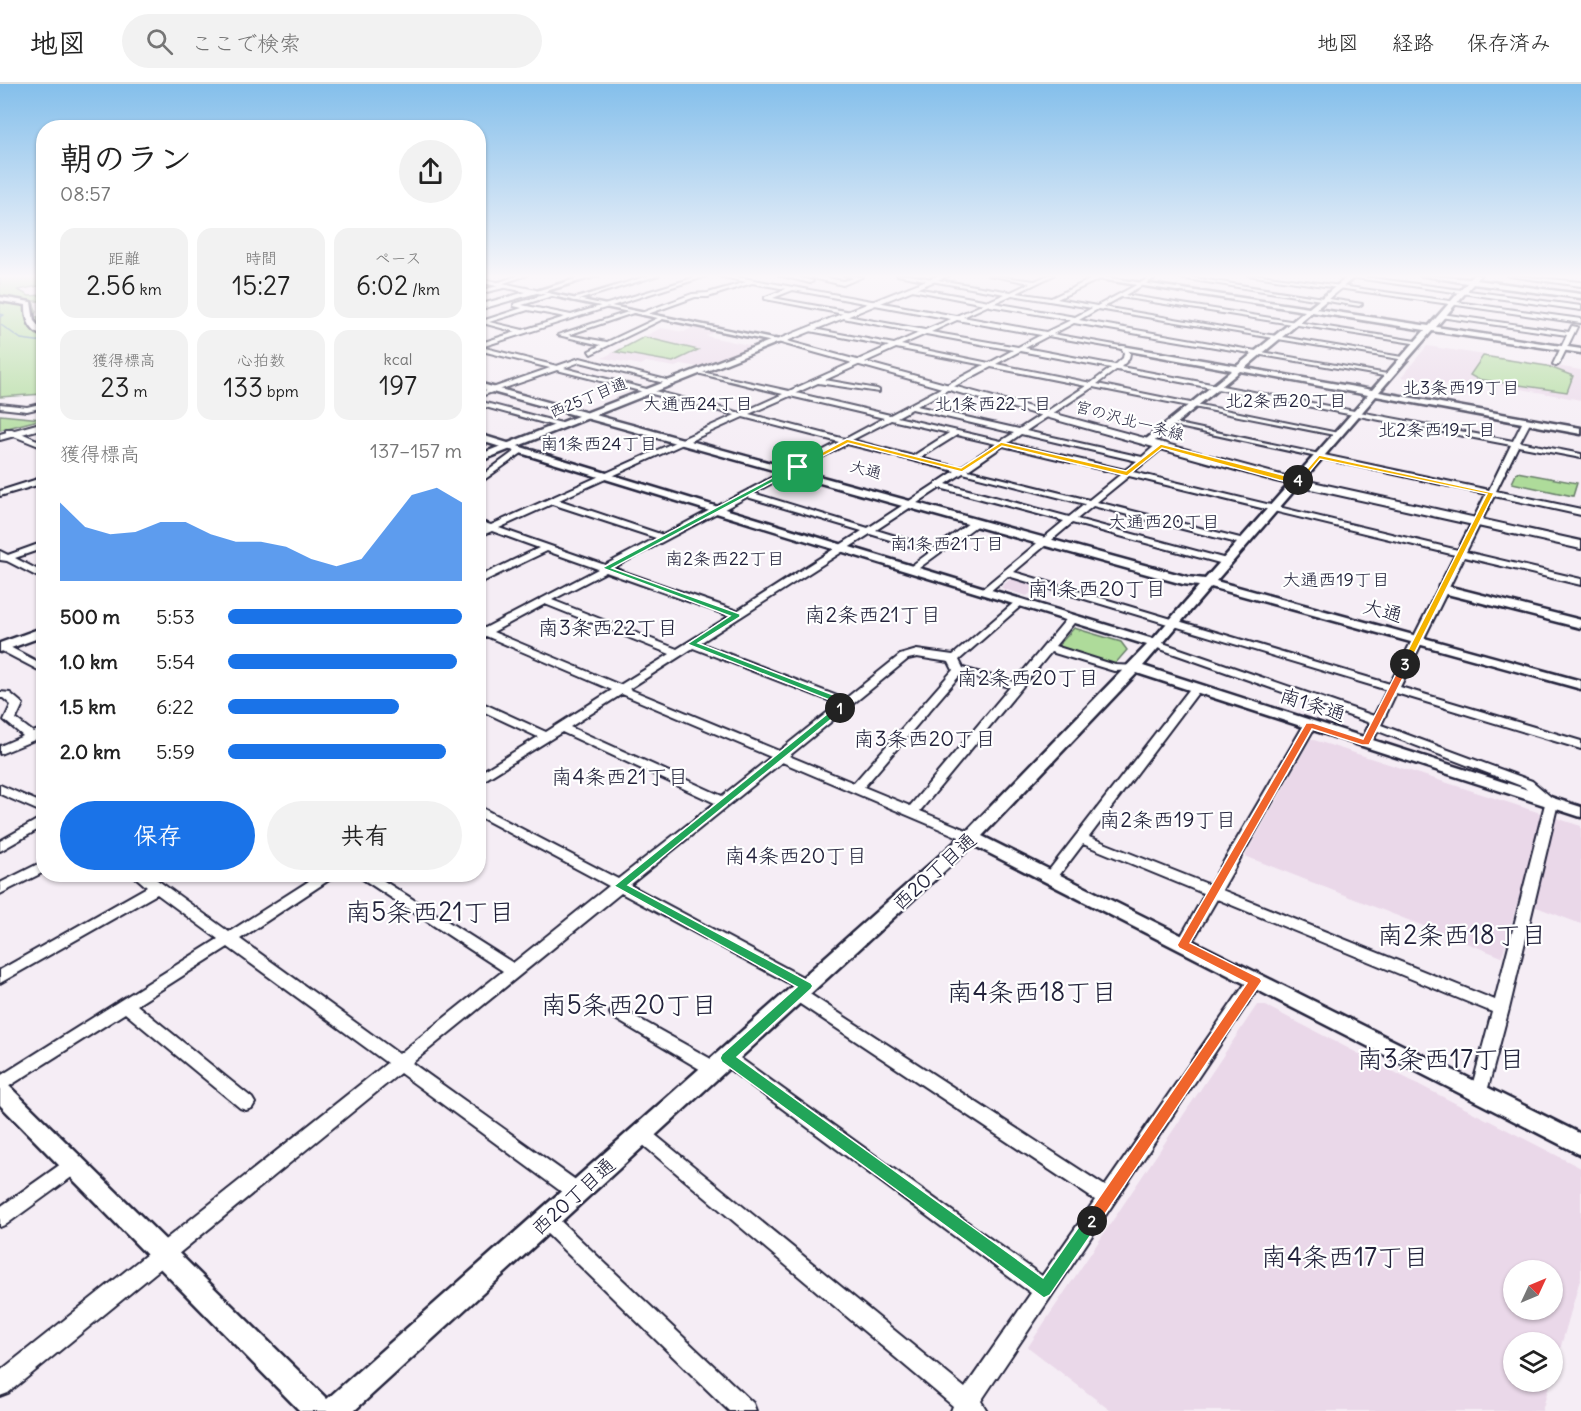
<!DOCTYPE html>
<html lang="ja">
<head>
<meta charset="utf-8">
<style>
  body { margin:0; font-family:Delius,"Klee One",sans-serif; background:#f2f2f2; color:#222; height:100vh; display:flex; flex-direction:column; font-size:22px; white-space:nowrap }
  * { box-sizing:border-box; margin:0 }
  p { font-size:20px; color:#767676 }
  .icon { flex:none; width:33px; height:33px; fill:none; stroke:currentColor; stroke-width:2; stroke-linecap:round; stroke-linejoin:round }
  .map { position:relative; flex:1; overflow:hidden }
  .details { position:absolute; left:36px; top:36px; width:450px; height:762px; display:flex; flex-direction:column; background:#fff; border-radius:24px; box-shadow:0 2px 4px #0004 }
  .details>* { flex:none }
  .needle { width:39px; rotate:46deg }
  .controls { position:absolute; left:1503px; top:1176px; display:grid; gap:12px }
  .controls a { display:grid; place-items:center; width:60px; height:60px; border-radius:50%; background:#fff; box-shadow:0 2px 4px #0004; font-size:30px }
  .pin { position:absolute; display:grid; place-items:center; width:51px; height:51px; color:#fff; margin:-26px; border-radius:12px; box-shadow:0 3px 9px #0006 }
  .km { position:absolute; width:30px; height:30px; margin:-15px; border-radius:50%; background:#222; color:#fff; font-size:16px; line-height:30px; text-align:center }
  .round { display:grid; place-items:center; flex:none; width:63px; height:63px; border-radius:32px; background:#f2f2f2 }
  .summary { display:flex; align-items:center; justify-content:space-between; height:102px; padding:0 24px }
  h1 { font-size:33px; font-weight:600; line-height:45px }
  .figures { display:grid; grid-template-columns:repeat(3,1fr); gap:9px; height:102px; padding:6px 24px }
  .figures div { display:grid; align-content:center; border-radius:15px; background:#f2f2f2; text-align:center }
  .figures b { font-size:26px; font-weight:600 }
  .figures small { font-size:16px; font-weight:400 }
  .figures p { font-size:16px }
  .chart { height:168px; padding:12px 24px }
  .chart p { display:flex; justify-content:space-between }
  .chart svg { width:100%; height:108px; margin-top:6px; fill:#1a73e8; opacity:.7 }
  .button { display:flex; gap:12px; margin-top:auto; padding:12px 24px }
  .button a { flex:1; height:69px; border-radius:36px; background:#1a73e8; color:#fff; font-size:24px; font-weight:600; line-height:69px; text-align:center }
  .button a+a { background:#f2f2f2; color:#222 }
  ul { padding:0 24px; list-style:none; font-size:20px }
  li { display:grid; grid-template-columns:96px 72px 1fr; align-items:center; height:45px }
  li i { height:15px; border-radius:8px; background:#1a73e8 }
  header { display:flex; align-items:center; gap:36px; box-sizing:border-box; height:84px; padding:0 30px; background:#fff; border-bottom:2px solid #e0e0e0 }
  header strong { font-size:28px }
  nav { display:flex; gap:33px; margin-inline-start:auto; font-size:21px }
  .search { width:420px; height:54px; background:#f2f2f2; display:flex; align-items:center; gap:15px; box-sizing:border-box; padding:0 21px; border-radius:33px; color:#767676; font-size:22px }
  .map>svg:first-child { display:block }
</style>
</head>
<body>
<header>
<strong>地図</strong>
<div class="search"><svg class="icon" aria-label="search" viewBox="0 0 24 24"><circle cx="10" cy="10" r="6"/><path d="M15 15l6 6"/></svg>ここで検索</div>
<nav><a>地図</a><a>経路</a><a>保存済み</a></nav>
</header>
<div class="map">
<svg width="1581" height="1327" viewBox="0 0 1581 1327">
  <rect width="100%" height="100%" fill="#f5edf5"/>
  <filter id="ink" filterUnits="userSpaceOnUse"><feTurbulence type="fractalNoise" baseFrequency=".0167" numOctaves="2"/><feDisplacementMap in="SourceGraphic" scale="12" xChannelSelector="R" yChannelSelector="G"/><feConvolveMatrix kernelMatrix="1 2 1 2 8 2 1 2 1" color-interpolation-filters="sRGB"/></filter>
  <g filter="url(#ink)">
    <g fill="#ead8e9" fill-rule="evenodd">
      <polygon points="694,243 716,247 706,252 753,262 698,283 682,280 675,283 646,278 641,281 602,274 661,244 684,248"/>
      <polygon points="1427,262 1581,286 1581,316 1472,296 1461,303 1401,293"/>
      <polygon points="1013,493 1040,501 1027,512 1004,505 1001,503"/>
      <polygon points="1311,655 1581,742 1581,840 1518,816 1502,873 1245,772"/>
      <path d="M1257 921H1264L1581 1084V1192L1553 1290 1552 1258H1514V1298H1550L1542 1327H1111L1028 1263ZM1514 1186H1552V1226H1514Z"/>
    </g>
    <g fill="#aedb9a" stroke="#687e6a" stroke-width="1.5">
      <polygon points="0,191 43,192 43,204 38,202 18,206 29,212 43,211 43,217 33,217 36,227 34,234 41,245 37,233 43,231 43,310 0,313"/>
      <polygon points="644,253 698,266 673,278 616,268"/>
      <polygon points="1483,272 1547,282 1573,292 1567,308 1477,295 1470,291"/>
      <polygon points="0,331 42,335 0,346"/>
      <polygon points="1517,388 1577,399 1573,412 1512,399"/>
      <polygon points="1074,544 1121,558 1127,566 1114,581 1059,564 1058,562"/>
    </g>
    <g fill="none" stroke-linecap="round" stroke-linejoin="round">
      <g stroke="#638aa8" stroke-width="1.5">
        <polyline points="0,230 4,231 0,233"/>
        <polyline points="1,241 21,255 44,258"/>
      </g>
      <defs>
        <g id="minor">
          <polygon points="520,191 527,191 498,201 493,200"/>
          <polygon points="651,191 659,191 575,217 570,216"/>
          <path d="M703 191H710L481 263 557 282 580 274 674 298V300L672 301 580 278 564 284 741 329 783 310 697 289V287L789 307 889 262 810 247 808 244 894 260 919 249 838 233 841 231 925 246 951 235 793 206 773 214 851 228 849 231 765 215V213L786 205 752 199 708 213H695L645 231H641V229L692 210 708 209 746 198 715 191H726L956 232 984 220 907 205 910 203 989 217 1005 210 897 191H909L1011 208 1030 199 988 191 1035 197 1048 191H1054L1017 209 1051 214 1098 192 1100 195 1057 215 1097 222 1155 191H1161L1125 211 1422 258 1419 260 1121 213 1103 223 1408 274 1405 276 1098 225 1079 236 1393 291 1390 293 1074 239 1053 250 1126 263 1130 269 1129 275 1121 283 1513 357 1523 337 1527 335 1531 337 1520 358 1581 370V374L1518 362 1496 407 1581 425V431L1494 412 1466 468 1581 495V501L1464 473 1400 603 1581 657V665L1396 609 1381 641 1532 697 1558 719 1509 925 1485 1015 1479 1017 1473 1015 1470 1010 1492 928 1217 815 1188 865 1183 866 1178 865 1176 861 1205 810 1083 760 1055 797H1045L1043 794 1192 602H1200L1202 604 1200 606 1089 753 1210 801 1304 641 1310 638 1314 639 1316 641 1222 806 1495 916 1545 720 1541 719 1524 703 1378 647 1370 662H1362L1360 659 1370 639 1152 562 1151 560 1152 558H1160L1374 632 1387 606 1008 492 988 509H982V505L1064 437 940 404 876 446 935 464 973 436H979V440L915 487 912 488 907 485 930 468 870 450 700 559 845 615 900 571 917 566 953 571 1017 516H1023V520L959 576 963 584 1014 598 1069 532 1073 531 1078 534 1055 562 1115 581 1138 582 1139 584 1138 586 1114 587 1051 568 920 727 976 750 978 753 976 756H966L782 678 630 801 812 898 815 902 812 906 805 907 1105 1102 1250 893 1255 891 1260 893 1263 897 1260 901 981 1317 987 1327H951L953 1322 636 1055 633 1050 636 1045 642 1042 648 1045 965 1304 1031 1209 721 979 719 974 721 969 727 967 733 969 1042 1192 1095 1116 791 914 789 910 791 906 798 904 621 809 412 979 584 1102 586 1108 584 1114 577 1116 570 1114 400 989 8 1309 0 1312V1287L387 979 228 863 137 921 252 1014 255 1019 252 1024 246 1026 240 1024 125 929 0 1008V992L218 855 157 810 0 899V886L147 803 132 790H149L229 848 320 790H338L240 855 399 970 503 887 355 790H373L513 879 609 802 478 732V722L618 795 715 719 562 648 478 700V690L538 653 478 625V617L546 648 612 606 486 552 478 555V543L485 544 598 485 547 467 478 500V493L539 464 492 447 478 453V447L484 444 478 442V437L491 441 735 331 557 286 478 313V309L550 284 478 266V260L516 248 479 238 522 224 514 222V220L550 209 552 212 522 221 571 231ZM1012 211 1092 224 1075 233 994 219ZM989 221 990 222 1071 236 1046 248 963 233ZM528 226 565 233 523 246 489 238ZM957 236 1041 251 1018 263 931 248ZM926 250 1013 266 989 279 901 261ZM1048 252 1122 265 1124 269 1123 274 1115 281 1025 264ZM896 264 984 281 890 331 796 309 818 299 879 308V306L877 305 825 296ZM1020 267 1111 284 1091 299 996 280ZM991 283 1086 302 1019 345 917 322ZM1116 286H1117L1511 361 1489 406 1169 338 1165 340 1486 410 1458 466 1133 388 1164 363V359H1158L1142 373 1026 347 1093 303 1339 352 1343 350 1097 300ZM790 312 884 334 845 355 749 330ZM912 325 1014 349 1001 357 897 333ZM743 333 839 358 663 451 559 416ZM891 336 949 349 913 372 852 356ZM1021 350 1137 377 1125 386 1008 359ZM957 351 996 360 960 384 920 374ZM847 360 955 387 868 444 753 409ZM1003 362 1121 390 1089 416 968 386ZM963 389 1085 420 1069 433 946 400ZM1129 392 1455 471 1390 600 1014 488 1072 439 1227 481 1232 478 1230 476 1077 435 1093 422 1245 461 1249 458 1248 456 1097 418ZM747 413 862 447 737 527 613 484ZM552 420 656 454 605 481 499 444ZM606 488 730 532 677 565 552 516ZM545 520 670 570 620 601 493 548ZM693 564 838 620 779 667 629 605ZM917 573 949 578 953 586 854 699 789 672 908 575ZM961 590 1010 603 910 722 864 703ZM622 610 771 673 722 712 570 643Z"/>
          <polygon points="779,191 789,191 813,197 810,199"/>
          <polygon points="844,191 862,193 843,201 813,194 816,192 843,197 854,194"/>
          <polygon points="1162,191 1175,191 1362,220 1359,222"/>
          <polygon points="1248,191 1261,191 1581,235 1581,239"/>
          <polygon points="1335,191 1349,191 1581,222 1581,226"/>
          <polygon points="1507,191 1581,198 1581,202 1509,192"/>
          <polygon points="506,200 508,203 478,210 478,207"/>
          <polygon points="631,227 636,228 568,251 607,258 660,233 665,234 591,270 589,267 601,261 558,251"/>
          <polygon points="1442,230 1569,248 1572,242 1577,243 1559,280 1556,282 1553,280 1567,251 1440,233"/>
          <polygon points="478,317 565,340 566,342 562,344 478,321"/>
          <polygon points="44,319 44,323 27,327 0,324 0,320 27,323"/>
          <polygon points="6,345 12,345 44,359 44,364 6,349"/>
          <polygon points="519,364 526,366 478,400 478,394"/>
          <polygon points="41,394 44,394 44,399 0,412 0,407"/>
          <polygon points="43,433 44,439 40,438 40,434"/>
          <polygon points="44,458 44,464 15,474 44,489 44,496 7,477 0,476 0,467 8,471"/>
          <polygon points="0,560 6,561 44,581 44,589 0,566"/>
          <polygon points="0,608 10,609 23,620 16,635 33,648 44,644 44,652 0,670 0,662 23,652 4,636 11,621 3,614 0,614"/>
          <polygon points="0,701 44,720 44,729 0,710"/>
          <polygon points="44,732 44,742 0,767 0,757"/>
          <polygon points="44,777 44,788 0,810 0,799"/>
          <polygon points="618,923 720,980 722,985 720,990 714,992 708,990 612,933 610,929 612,925"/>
          <polygon points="74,1073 80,1075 83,1081 80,1087 7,1140 0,1143 0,1123 68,1075"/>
          <polygon points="546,1127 553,1130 753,1319 756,1327 729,1327 539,1142 536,1136 539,1130"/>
        </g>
        <g id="tertiary">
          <polygon points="589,191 599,191 543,208 782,257 778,259 533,208"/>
          <path d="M1074 191H1090L1309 224 1350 191H1357L1316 225 1429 242 1467 199 1420 191 1470 195 1474 191H1480L1476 196 1581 210V214L1473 200 1436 243 1581 265V269L1432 247 1379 308 1581 344V350L1376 312 1216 497 1581 597V605L1211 503 1143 582 1581 723V733L1137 589 982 752 1581 1050V1071L973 761 354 1327H300L0 1021V998L8 1001 327 1315 965 749 1147 561 478 356V350L1153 555 1199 502 1183 500 478 304V299L1188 493 1205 495 1368 311 1240 287 1151 360H1145V356L1232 286 1124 266 1120 264 1121 262 1237 282 1305 227ZM1312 228 1425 246 1372 306 1245 284Z"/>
          <path d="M0 213 31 218 34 237 44 248V253C29 246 26 236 26 221L0 217Z"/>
          <polygon points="1443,501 1581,536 1581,544 1439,508 1439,502"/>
        </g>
        <g id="secondary">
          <polygon points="775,255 782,257 478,378 478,371"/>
          <polygon points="44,543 44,552 0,568 0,559"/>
        </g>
        <g id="primary">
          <polygon points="939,191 950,191 787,257 1281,391 1581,457 1581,465 1275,397 774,257"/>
          <polygon points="478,194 536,206 540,208 478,226 478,221 526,208 478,198"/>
          <polygon points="44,338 44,344 0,356 0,350"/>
        </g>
      </defs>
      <use href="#minor" stroke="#22223b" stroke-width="4"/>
      <use href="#tertiary" stroke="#22223b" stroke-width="5"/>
      <use href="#secondary" stroke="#22223b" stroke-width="5"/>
      <use href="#primary" stroke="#22223b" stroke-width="4"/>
      <use href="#minor" fill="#fff" fill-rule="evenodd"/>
      <use href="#tertiary" fill="#fff" fill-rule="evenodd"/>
      <use href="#secondary" fill="#fff" fill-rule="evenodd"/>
      <use href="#primary" fill="#fff" fill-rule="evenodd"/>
    </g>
  </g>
  <linearGradient id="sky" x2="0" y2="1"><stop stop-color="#84bfeb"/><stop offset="0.51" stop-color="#faf7fa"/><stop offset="1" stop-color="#faf7fa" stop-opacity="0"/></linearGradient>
  <rect width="1581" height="377" fill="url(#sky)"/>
  <polygon fill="#22a559" stroke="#fff" stroke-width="1.5" points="795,382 801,383 612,484 740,530 740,533 698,559 849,617 849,621 840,627 836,624 840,620 687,560 730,532 602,484"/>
  <polygon fill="#22a559" stroke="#fff" stroke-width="1.5" points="837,622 845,624 628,801 811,899 813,902 811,905 737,973 1043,1194 1087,1131 1092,1129 1097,1131 1100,1137 1097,1142 1050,1211 1044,1214 722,978 720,974 722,970 797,903 614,802"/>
  <polygon fill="#f0652b" stroke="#fff" stroke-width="1.5" points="1402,578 1410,580 1369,661 1362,661 1312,645 1190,859 1260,894 1262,897 1097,1142 1092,1144 1087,1142 1084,1137 1087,1131 1247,899 1179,864 1177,861 1306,639 1313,639 1363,655"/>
  <polygon fill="#f5b400" stroke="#fff" stroke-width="1.5" points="1319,371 1494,409 1408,582 1401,580 1487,410 1320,375 1301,398 1296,398"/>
  <polygon fill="#f5b400" stroke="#fff" stroke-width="1.5" points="847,355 961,384 1001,358 1126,387 1161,360 1302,396 1297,400 1279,396 1162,364 1127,392 1002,362 962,388 848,359 800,384 794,383"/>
  <g text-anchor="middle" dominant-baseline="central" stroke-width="4.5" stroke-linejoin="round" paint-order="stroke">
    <g font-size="16" fill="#22223b" stroke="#fff">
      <text transform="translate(588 313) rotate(-22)">西25丁目通</text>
      <text transform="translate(1130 336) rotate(15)">宮の沢北一条線</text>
      <text transform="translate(866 385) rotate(15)">大通</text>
    </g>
    <g font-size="18" fill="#22223b" stroke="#fff">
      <text x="1461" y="303">北3条西19丁目</text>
      <text x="1286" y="316">北2条西20丁目</text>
      <text x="698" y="319">大通西24丁目</text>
      <text x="993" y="319">北1条西22丁目</text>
      <text x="1437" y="345">北2条西19丁目</text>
      <text x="599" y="359">南1条西24丁目</text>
      <text x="1164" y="437">大通西20丁目</text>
      <text x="947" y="459">南1条西21丁目</text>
      <text x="725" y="474">南2条西22丁目</text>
      <text x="1336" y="495">大通西19丁目</text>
    </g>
    <g font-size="20" fill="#22223b" stroke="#fff">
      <text transform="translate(1383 526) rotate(15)">大通</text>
      <text transform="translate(1313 620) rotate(18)">南1条通</text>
      <text transform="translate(934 787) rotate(-42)">西20丁目通</text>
      <text transform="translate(573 1112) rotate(-42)">西20丁目通</text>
    </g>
    <g font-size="21" fill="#22223b" stroke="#fff">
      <text x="1097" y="504">南1条西20丁目</text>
      <text x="873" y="530">南2条西21丁目</text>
      <text x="608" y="543">南3条西22丁目</text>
      <text x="1028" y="593">南2条西20丁目</text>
      <text x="925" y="654">南3条西20丁目</text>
      <text x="620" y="692">南4条西21丁目</text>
      <text x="1168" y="735">南2条西19丁目</text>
      <text x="796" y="771">南4条西20丁目</text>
    </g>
    <g font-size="26" fill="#22223b" stroke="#fff">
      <text x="430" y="827">南5条西21丁目</text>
      <text x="1462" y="850">南2条西18丁目</text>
      <text x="1032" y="907">南4条西18丁目</text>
      <text x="629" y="920">南5条西20丁目</text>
      <text x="1441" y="974">南3条西17丁目</text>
      <text x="1345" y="1172">南4条西17丁目</text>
    </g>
  </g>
</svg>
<div class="controls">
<a><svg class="needle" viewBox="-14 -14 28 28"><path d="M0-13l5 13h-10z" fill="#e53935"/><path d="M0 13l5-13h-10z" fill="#767676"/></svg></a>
<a><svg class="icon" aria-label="layers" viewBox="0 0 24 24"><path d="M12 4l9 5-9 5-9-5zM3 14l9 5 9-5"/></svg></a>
</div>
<div class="pin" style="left:798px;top:383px;background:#1e9e55"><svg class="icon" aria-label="arrive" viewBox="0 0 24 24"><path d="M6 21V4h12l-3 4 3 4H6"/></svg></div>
<b class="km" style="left:840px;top:624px">1</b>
<b class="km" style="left:1092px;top:1137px">2</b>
<b class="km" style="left:1405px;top:580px">3</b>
<b class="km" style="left:1298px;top:396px">4</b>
<section class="details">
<div class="summary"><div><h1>朝のラン</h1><p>08:57</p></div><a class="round"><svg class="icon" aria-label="share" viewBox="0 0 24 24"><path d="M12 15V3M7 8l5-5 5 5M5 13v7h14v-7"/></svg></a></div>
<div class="figures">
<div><p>距離</p><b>2.56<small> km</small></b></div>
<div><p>時間</p><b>15:27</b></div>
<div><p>ペース</p><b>6:02<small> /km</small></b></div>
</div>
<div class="figures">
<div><p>獲得標高</p><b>23<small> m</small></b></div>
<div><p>心拍数</p><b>133<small> bpm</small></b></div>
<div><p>kcal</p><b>197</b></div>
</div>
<div class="chart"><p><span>獲得標高</span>137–157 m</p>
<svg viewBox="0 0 160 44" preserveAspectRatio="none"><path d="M0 44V12L10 22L20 25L30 24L40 20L50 20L60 25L70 28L80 28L90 30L100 35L110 38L120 35L130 22L140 9L150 6L160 12V44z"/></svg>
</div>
<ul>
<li><b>500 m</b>5:53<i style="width:100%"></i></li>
<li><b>1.0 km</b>5:54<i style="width:98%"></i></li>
<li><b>1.5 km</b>6:22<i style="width:73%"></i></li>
<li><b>2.0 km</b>5:59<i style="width:93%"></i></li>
</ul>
<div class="button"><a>保存</a><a>共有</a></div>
</section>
</div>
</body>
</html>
